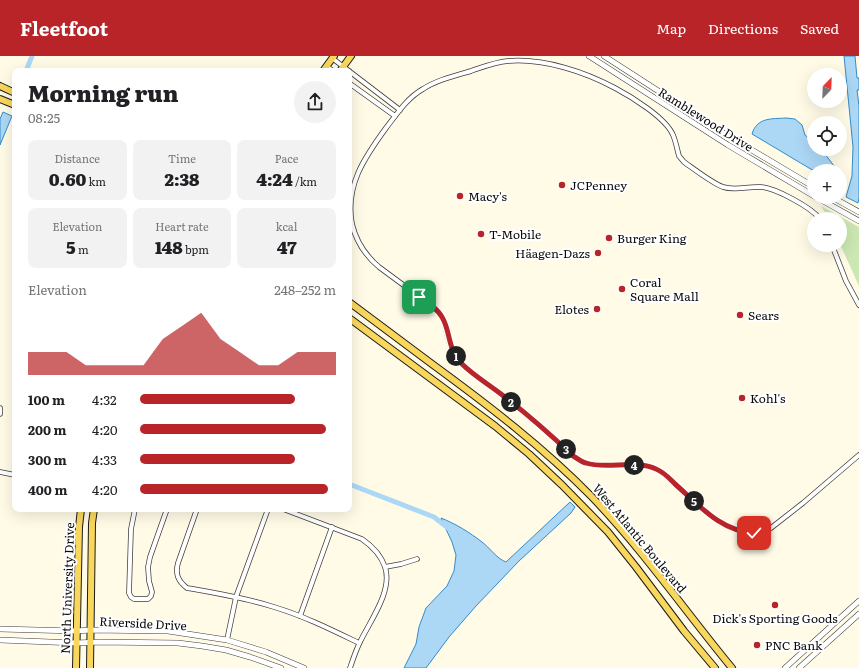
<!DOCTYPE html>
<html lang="en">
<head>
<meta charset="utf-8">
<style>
  body { margin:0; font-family:Literata,serif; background:#f2f2f2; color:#202124; height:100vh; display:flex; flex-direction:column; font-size:15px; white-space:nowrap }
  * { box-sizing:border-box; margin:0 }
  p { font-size:13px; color:#757577 }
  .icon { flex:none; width:22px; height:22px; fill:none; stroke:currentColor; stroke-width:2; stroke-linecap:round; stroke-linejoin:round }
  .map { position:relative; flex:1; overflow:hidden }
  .drawer { position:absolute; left:12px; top:12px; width:340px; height:444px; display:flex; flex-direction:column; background:#fff; border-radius:8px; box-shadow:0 4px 16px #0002 }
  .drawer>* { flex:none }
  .needle { width:26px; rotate:23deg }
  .fabs { position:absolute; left:807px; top:12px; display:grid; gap:8px }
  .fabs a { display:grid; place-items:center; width:40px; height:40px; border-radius:50%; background:#fff; box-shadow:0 4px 16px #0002; font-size:20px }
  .pin { position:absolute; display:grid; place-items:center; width:34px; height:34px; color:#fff; margin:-17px; border-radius:8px; box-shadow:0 2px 6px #0006 }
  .km { position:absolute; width:20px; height:20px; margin:-10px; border-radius:50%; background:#222; color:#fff; font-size:11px; line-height:20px; text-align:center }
  .round { display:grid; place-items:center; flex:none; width:42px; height:42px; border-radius:21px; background:#f2f2f2 }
  .headline { display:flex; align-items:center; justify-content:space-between; height:68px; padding:0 16px }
  h1 { font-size:22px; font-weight:800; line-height:30px }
  .metrics { display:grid; grid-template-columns:repeat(3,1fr); gap:6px; height:68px; padding:4px 16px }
  .metrics div { display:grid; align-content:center; border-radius:8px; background:#f2f2f2; text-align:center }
  .metrics b { font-size:17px; font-weight:800 }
  .metrics small { font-size:11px; font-weight:400 }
  .metrics p { font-size:11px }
  .chart { height:112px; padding:8px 16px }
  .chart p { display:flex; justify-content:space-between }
  .chart svg { width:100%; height:72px; margin-top:4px; fill:#b82427; opacity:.7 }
  ul { padding:0 16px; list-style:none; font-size:13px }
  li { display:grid; grid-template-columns:64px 48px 1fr; align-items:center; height:30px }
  li i { height:10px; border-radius:5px; background:#b82427 }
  header { display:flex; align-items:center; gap:24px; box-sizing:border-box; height:56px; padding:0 20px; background:#b82427; color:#fff }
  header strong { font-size:19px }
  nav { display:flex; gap:22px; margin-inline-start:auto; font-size:14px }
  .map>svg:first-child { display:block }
</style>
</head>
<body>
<header>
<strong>Fleetfoot</strong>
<nav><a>Map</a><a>Directions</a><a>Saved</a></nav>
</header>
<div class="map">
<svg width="859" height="612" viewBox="0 0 859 612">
  <rect width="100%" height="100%" fill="#fffbe7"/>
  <polygon fill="#cce8b2" points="821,150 859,171 859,230 840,188 840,163 829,163"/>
  <g fill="#acd8f6" stroke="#338bcc">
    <polygon points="844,0 855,0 857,22 859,22 859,34 857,34 859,50 859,142 858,147 846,141 852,120 853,91"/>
    <polygon points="3,56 12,60 0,89 0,63"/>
    <path d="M786 62 795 63 802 69 805 79 814 87V93H821L835 111V115H814L752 78C757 61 772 63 786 62Z"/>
    <path d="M570 446 575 451 571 457 519 505 476 550 449 581 426 612H404L416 588 419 571 426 552 447 530 454 515 456 499 452 486 444 469 441 462C456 468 469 476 482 486 490 492 496 502 506 506Z"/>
  </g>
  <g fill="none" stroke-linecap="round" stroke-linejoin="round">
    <g stroke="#acd8f6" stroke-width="5">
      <polyline points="26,15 32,0"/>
      <polyline points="349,428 434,461 448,472"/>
    </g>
    <defs>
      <g id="minor">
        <polyline points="332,2 349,15"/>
        <polyline points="326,10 333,15"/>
        <polyline points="349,15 400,54"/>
        <polyline points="349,27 395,60"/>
        <path d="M820 163C811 151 775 132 761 131 748 130 736 135 723 131 712 127 694 113 684 106L679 100C677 93 676 86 673 79 666 62 632 41 615 32 585 16 544 2 508 5 495 6 483 11 471 15 454 20 437 24 423 33 407 42 397 58 386 72 364 102 345 130 352 168 356 185 366 200 379 211L425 245 439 256 444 266 450 289 455 299 461 307 469 314 500 337 524 356 579 404 586 407 595 409H643L658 413 679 431 701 452 716 464 725 469 739 475 754 477 761 476 771 472 803 447 859 399"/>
        <polyline points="832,189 846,225 859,249"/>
        <polyline points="0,352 0,358"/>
        <polyline points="0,416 15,419"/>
        <polyline points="135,453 131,473 129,537 131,541 134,543 148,543 151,540 152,536 149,525 148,511 150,501 167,453"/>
        <path d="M197 453 178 507C175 518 178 525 187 532 216 537 246 542 274 551 304 560 332 574 359 587"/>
        <path d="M283 453 362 483C372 490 381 499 385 511 393 535 370 565 360 586 356 594 353 603 350 612"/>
        <polyline points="385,511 401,508 417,503"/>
        <polyline points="300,560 332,471"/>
        <polyline points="227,584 236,541 268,453"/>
      </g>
      <g id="tertiary">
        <polyline points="589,0 728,89 814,140"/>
        <polyline points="604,0 725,78 814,131"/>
        <polyline points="816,141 859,165"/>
        <polyline points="832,141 859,156"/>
        <polyline points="0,573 76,575 91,574 168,575 227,584 266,596 304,612"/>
        <polyline points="0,584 76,587 100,586 178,587 202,590 226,594 250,601 281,612"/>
        <polyline points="785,612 859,545"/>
        <polyline points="799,612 859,558"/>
      </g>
      <g id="primary">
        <polyline points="323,15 334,0"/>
        <polyline points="340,15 351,0"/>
        <polyline points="0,30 15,37"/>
        <polyline points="0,43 15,49"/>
        <path d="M349 246C377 267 404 287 432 308 488 349 543 391 592 441 643 494 685 555 732 612"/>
        <polyline points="349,262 495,370 529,398 562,429 608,476 636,511 684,575 715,612"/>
        <polyline points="76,612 79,471 81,453"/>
        <polyline points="90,612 92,467 94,453"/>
      </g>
    </defs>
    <use href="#minor" stroke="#3d3d3d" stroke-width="5.5"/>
    <use href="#tertiary" stroke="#3d3d3d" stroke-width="6"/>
    <use href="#primary" stroke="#1b1b1b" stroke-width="8"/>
    <use href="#minor" stroke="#fff" stroke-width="4"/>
    <use href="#tertiary" stroke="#fff" stroke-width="5"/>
    <use href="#primary" stroke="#f9d75d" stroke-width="6"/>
  </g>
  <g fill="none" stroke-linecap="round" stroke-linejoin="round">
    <defs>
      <path id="route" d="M419 241C427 246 437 252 442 261 451 276 447 293 462 308 473 319 488 328 501 338 526 357 550 378 573 400 577 402 581 406 586 407 607 414 635 403 656 413 664 416 670 423 675 428 699 449 720 475 754 477"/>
    </defs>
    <use href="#route" stroke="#fff" stroke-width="8"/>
    <use href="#route" stroke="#b82427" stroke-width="5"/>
  </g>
  <g fill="#b82427" stroke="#fff" stroke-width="1.5">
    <circle cx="562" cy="129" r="4"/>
    <circle cx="460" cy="140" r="4"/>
    <circle cx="481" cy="178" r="4"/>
    <circle cx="609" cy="182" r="4"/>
    <circle cx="598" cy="197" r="4"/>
    <circle cx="622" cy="233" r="4"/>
    <circle cx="597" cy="253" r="4"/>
    <circle cx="740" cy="259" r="4"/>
    <circle cx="742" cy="342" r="4"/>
    <circle cx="775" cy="549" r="4"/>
    <circle cx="757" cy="589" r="4"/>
  </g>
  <g text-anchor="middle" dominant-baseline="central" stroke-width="4" stroke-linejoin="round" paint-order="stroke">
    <g font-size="12" fill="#0a0a0a" stroke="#fff">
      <text transform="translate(706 63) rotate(32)">Ramblewood Drive</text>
      <text transform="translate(640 482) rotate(50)">West Atlantic Boulevard</text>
      <text transform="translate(67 532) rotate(-88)">North University Drive</text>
      <text transform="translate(143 567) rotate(3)">Riverside Drive</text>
    </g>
    <g font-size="12" fill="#0a0a0a" stroke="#fff" text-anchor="start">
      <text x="570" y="129">JCPenney</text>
      <text x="468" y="140">Macy's</text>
      <text x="489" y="178">T-Mobile</text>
      <text x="617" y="182">Burger King</text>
      <text x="590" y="197" text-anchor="end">Häagen-Dazs</text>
      <text x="630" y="226">Coral<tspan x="630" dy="14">Square Mall</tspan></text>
      <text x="589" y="253" text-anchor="end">Elotes</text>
      <text x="748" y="259">Sears</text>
      <text x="750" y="342">Kohl's</text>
      <text x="775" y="562" text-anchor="middle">Dick's Sporting Goods</text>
      <text x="765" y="589">PNC Bank</text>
    </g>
  </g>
</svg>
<div class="fabs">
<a><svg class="needle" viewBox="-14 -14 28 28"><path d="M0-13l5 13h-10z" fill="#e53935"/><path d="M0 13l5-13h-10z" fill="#757577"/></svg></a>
<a><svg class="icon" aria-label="locate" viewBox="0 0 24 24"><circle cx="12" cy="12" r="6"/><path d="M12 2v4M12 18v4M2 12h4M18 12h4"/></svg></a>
<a>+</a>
<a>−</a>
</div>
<div class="pin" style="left:419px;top:241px;background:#1e9e55"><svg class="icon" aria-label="arrive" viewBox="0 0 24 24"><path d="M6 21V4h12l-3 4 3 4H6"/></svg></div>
<div class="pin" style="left:754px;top:477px;background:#d93025"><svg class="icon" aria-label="check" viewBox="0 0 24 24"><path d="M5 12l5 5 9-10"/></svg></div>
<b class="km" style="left:456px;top:300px">1</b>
<b class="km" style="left:511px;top:346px">2</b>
<b class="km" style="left:566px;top:393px">3</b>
<b class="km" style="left:634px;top:409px">4</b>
<b class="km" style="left:694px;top:445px">5</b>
<section class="drawer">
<div class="headline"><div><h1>Morning run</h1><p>08:25</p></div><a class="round"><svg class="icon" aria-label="share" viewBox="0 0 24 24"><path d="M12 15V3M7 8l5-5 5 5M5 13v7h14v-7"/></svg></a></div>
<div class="metrics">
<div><p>Distance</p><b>0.60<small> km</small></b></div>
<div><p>Time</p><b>2:38</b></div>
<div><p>Pace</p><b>4:24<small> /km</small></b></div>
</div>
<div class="metrics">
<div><p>Elevation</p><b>5<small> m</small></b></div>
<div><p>Heart rate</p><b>148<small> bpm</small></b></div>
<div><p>kcal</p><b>47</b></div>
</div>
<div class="chart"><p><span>Elevation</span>248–252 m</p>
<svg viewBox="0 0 160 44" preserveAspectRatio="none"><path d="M0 44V30L10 30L20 30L30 38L40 38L50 38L60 38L70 22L80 14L90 6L100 22L110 30L120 38L130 38L140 30L150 30L160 30V44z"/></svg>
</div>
<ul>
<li><b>100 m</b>4:32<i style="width:79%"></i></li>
<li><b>200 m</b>4:20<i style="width:95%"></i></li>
<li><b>300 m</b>4:33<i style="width:79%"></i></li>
<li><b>400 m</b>4:20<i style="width:96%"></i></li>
</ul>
</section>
</div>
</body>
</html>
